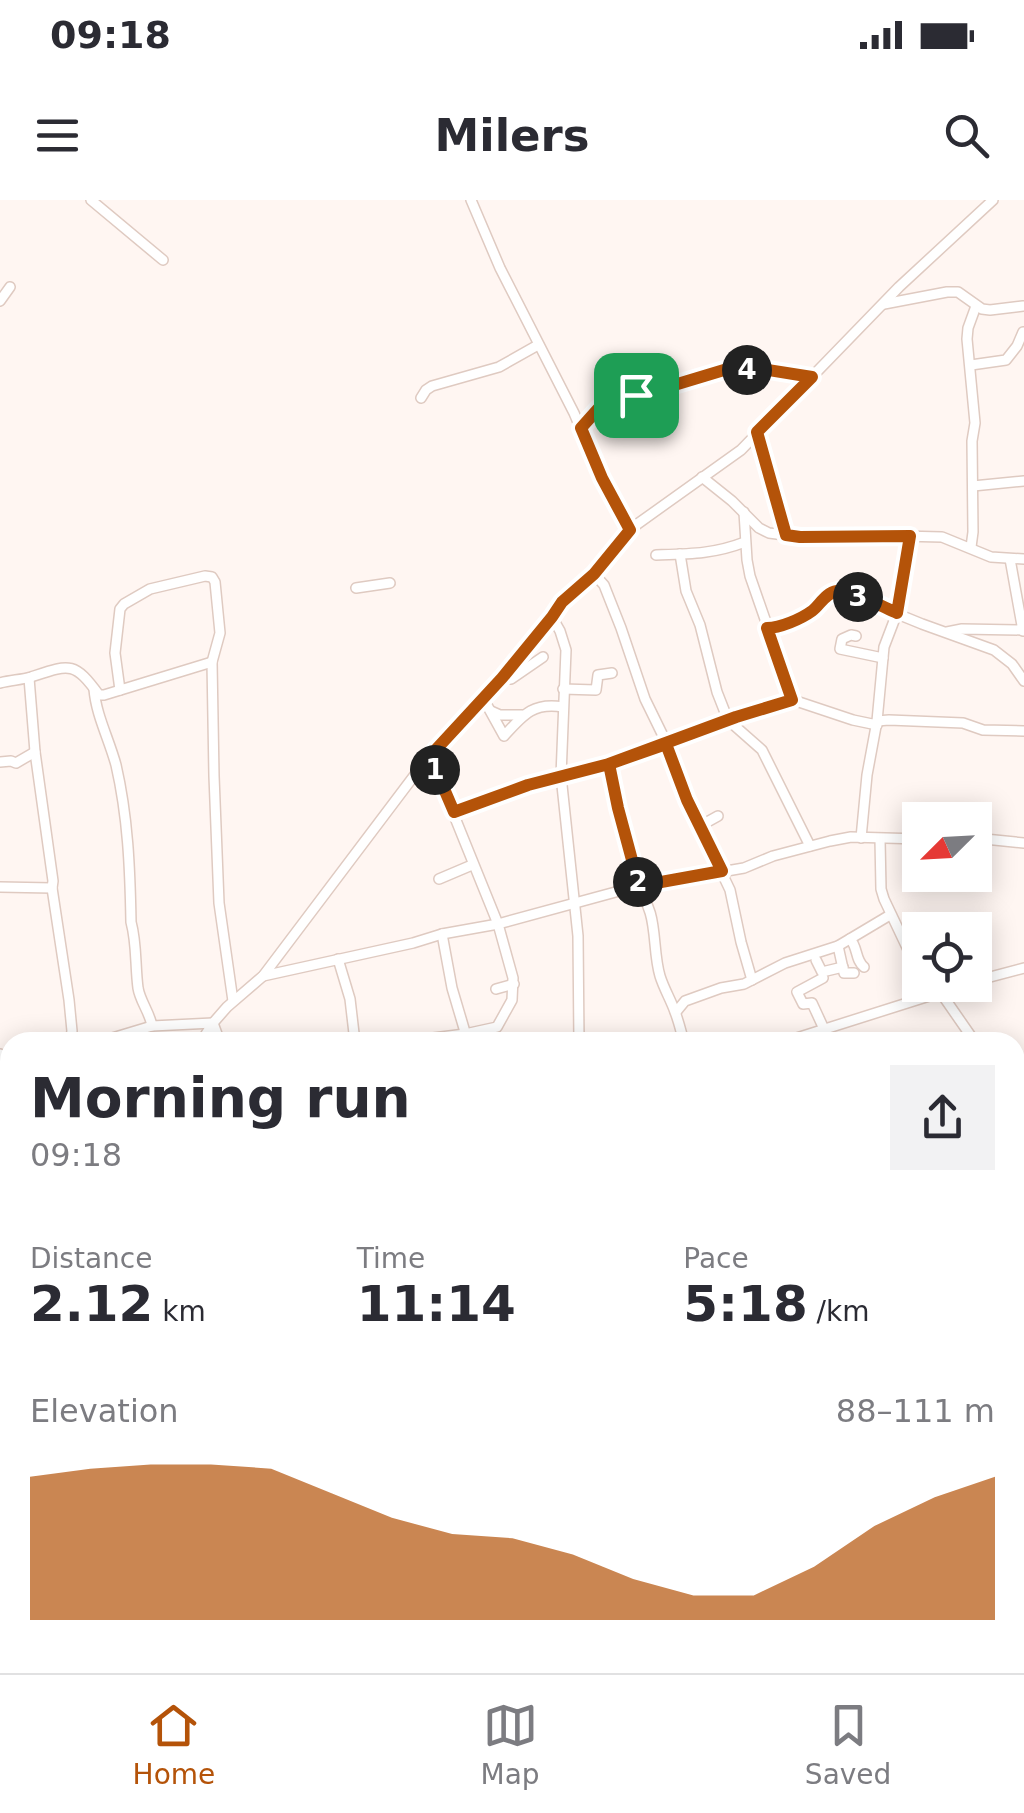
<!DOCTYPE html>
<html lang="en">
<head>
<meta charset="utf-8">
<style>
  body { margin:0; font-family:"DejaVu Sans",sans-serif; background:#f2f2f3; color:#2b2b33; height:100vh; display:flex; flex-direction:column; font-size:38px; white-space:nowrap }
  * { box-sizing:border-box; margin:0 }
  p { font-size:32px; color:#7c7c81 }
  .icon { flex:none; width:55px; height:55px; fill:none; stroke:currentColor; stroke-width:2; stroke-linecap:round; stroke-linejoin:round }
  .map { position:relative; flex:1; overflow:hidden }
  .details { position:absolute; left:0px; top:832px; width:1025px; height:642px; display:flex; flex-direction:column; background:#fff; border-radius:30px 30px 0 0; box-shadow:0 5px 25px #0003 }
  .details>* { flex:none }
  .needle { width:65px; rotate:246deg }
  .buttons { position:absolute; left:902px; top:602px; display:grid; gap:20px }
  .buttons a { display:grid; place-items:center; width:90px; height:90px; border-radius:0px; background:#fff; box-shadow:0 5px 25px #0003; font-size:50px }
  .pin { position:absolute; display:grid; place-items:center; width:85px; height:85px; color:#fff; margin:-42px; border-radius:20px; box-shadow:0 5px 15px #0006 }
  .km { position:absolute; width:50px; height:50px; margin:-25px; border-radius:50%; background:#222; color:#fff; font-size:28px; line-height:50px; text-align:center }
  .round { display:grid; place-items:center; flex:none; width:105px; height:105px; border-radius:0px; background:#f2f2f3 }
  .overview { display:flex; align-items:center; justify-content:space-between; height:170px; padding:0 30px }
  h1 { font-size:55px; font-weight:600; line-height:75px }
  .figures { display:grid; grid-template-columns:repeat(3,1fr); gap:15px; height:170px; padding:10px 30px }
  .figures div { display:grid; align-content:center }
  .figures b { font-size:50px; font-weight:600 }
  .figures small { font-size:28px; font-weight:400 }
  .figures p { font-size:28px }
  .chart { height:280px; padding:20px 30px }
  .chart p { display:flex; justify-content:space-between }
  .chart svg { width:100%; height:180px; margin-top:10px; fill:#b45309; opacity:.7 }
  .status { display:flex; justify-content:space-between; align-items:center; height:70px; padding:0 50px; background:#fff; direction:ltr }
  .status svg { height:28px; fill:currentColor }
  header { display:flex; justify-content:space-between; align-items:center; height:130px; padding:0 30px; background:#fff; font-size:45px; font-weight:600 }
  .menu { display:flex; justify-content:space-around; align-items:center; height:140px; border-top:2px solid #e1e1e2; background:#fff; font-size:28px; color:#7c7c81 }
  .menu a { display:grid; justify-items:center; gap:5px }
  .menu .active { color:#b45309 }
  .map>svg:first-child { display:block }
</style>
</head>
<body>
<div class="status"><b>09:18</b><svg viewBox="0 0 49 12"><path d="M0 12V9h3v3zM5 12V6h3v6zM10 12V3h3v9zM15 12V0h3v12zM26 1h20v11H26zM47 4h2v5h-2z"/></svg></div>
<header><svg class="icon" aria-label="menu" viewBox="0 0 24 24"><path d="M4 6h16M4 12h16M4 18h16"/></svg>Milers<svg class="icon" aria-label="search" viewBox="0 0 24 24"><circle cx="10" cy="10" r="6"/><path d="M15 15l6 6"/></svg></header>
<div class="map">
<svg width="1024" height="1473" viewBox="0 0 1024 1473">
  <rect width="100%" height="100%" fill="#fff6f2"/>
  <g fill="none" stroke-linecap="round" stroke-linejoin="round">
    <defs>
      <g id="minor">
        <polyline points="91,0 163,60"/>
        <polyline points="471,0 500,68 574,213 590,251 629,330"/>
        <polyline points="0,101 10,87"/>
        <polyline points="884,104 947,92 958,92 982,109 990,110 1023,106"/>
        <polyline points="971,165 1006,160 1017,146 1023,132"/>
        <polyline points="421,198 426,190 432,186 499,167 538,145"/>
        <polyline points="581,229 600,207 646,190 661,189 724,169 756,168 812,177"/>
        <polyline points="757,232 786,335"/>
        <polyline points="702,277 732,301 759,328 769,333 800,337 861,335 942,337 991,357 1024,359"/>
        <polyline points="973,286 1024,281"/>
        <polyline points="744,312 747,360 750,376 793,500"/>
        <polyline points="971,347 973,332 972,241 975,223 967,139 968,128 976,106"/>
        <polyline points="680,354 686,391 700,425 717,492 728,520 762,550 810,646"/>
        <path d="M656 355C690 354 714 354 745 342"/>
        <polyline points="1010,359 1023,431"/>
        <polyline points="594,374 604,385 621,428 645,499 667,544 687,600 730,690 741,742 752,780"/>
        <polyline points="356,388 390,383"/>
        <polyline points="552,417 560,431 566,450 561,576 578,736 579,842"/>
        <path d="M767 428C781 428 803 419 814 409 823 401 828 393 841 391L922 424 994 450 1012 464 1024 481"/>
        <polyline points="947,432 962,429 1024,430"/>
        <polyline points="856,436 851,435 842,439 840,449 883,458"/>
        <polyline points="29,478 35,552 53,681 52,688 69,800 72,831 70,842"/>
        <polyline points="502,478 511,479 543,457"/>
        <path d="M0 483C10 480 21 480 31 477 70 464 74 461 99 495H104L212 462"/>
        <path d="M94 489C96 515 109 539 116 565 128 617 130 668 131 722 137 744 135 765 138 788 140 801 150 813 152 826"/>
        <polyline points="563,489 596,490 598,475 612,473"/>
        <polyline points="120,490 115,453 120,409 124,404 150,389 205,376 212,377 215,382 220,433 212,462 214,576 219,703 233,801"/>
        <path d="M483 498 504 536C523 515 533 502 563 507"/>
        <polyline points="491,511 500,515 522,515"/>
        <polyline points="877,521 889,520 963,523 983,530 1024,531"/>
        <polyline points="0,562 11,561 16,563 35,552"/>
        <polyline points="609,563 618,608 639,686"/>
        <polyline points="454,611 529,585 609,563 736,517 793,500 853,520 877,525"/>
        <polyline points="700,626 718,616"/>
        <polyline points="861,638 867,575 877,521 884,447 897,413 905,357 910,335"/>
        <polyline points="975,638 1024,643"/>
        <polyline points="880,639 881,689 884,699 920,775"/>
        <polyline points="439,679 472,665"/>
        <polyline points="0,687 52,688"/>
        <path d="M634 687C660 709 651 746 660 776 664 789 671 800 675 812 679 822 681 832 684 842"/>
        <polyline points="442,734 452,788 468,842"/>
        <path d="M850 739C858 747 855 760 864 767"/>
        <polyline points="838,746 844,773 854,773"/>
        <polyline points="338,759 350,799 355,842"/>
        <polyline points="816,760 822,772 843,767"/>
        <polyline points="263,776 413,743 442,734 498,724 634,687 744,668 773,656 830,641 851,637 920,639"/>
        <polyline points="823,778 797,792 803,804 812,803 824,829"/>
        <polyline points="975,781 1024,768"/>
        <polyline points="496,789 514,784"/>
        <polyline points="941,793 975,842"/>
        <polyline points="676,812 685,801 721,788 744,784 785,763 838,746 890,715"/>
        <polyline points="99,842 152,826 213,823 220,842"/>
        <polyline points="201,842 213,823 227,807 263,776 426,560 492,489 552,417 561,402 594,374 629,330 741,250 899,87 993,0"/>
        <polyline points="401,842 465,834 497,827 512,800 513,778 498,724 430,556"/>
        <polyline points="784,842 964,785"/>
        <polyline points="0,854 2,873"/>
        <polyline points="1015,896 1024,907"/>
        <polyline points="0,951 10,967"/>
        <polyline points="0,1040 10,1037"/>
        <polyline points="0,1080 10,1073"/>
        <polyline points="0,1183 10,1177"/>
        <polyline points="1017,1252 1024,1272"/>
        <polyline points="0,1306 10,1363"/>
        <polyline points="1015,1449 1024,1446"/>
        <polyline points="0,1459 10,1456"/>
        <polyline points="41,1465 42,1473"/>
        <polyline points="85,1465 88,1473"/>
        <polyline points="187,1465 189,1473"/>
        <polyline points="423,1465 427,1473"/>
        <polyline points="752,1465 756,1473"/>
        <polyline points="901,1465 901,1473"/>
        <polyline points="959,1467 965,1465"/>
        <polyline points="198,1473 221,1465"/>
        <polyline points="516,1473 536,1465"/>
      </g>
      <g id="major">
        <polyline points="1015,1364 1024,1361"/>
        <polyline points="699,1473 718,1465"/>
      </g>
    </defs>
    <use href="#minor" stroke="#dfcac1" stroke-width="12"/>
    <use href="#major" stroke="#dfcac1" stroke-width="15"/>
    <use href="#minor" stroke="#fff" stroke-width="9"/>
    <use href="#major" stroke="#fff" stroke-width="11"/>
  </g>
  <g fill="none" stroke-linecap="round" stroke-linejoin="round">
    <defs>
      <path id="route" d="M636 195 598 209 581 228 602 278 630 330 594 374 562 402 552 417 502 478 430 556 454 612 528 585 609 564 666 544 687 600 722 671 639 686 618 608 609 564 736 517 792 500 767 428C780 428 801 419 812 411 820 405 825 393 837 391 850 389 883 407 897 413L910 336 800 337 786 335 757 232 812 177 756 168 724 170 661 189 646 190 636 195"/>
    </defs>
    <use href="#route" stroke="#fff" stroke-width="20"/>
    <use href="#route" stroke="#b45309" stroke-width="12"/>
  </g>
</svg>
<div class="buttons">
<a><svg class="needle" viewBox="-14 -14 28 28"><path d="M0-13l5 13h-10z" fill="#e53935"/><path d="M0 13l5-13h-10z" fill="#7c7c81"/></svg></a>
<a><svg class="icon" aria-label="locate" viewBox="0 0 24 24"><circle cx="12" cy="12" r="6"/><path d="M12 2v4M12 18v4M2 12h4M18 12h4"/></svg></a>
</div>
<div class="pin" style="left:636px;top:195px;background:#1e9e55"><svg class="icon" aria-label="arrive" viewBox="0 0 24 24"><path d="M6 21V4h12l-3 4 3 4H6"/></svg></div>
<b class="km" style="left:435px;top:570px">1</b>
<b class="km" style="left:638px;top:682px">2</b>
<b class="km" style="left:858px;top:397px">3</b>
<b class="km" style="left:747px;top:170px">4</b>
<section class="details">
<div class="overview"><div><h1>Morning run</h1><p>09:18</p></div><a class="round"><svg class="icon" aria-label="share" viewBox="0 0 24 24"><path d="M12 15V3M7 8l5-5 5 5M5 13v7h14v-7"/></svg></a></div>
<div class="figures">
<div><p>Distance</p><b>2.12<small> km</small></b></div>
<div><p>Time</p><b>11:14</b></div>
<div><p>Pace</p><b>5:18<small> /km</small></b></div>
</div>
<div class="chart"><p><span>Elevation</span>88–111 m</p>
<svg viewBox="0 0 160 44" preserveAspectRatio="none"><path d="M0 44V9L10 7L20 6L30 6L40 7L50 13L60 19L70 23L80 24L90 28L100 34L110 38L120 38L130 31L140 21L150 14L160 9V44z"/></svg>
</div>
</section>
</div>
<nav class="menu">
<a class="active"><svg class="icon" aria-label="home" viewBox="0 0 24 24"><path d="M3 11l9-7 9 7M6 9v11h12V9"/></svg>Home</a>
<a><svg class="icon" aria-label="map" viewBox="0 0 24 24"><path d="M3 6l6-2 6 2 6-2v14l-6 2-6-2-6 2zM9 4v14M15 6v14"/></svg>Map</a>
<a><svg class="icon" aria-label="saved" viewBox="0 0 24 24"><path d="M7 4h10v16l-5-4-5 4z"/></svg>Saved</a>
</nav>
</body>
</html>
